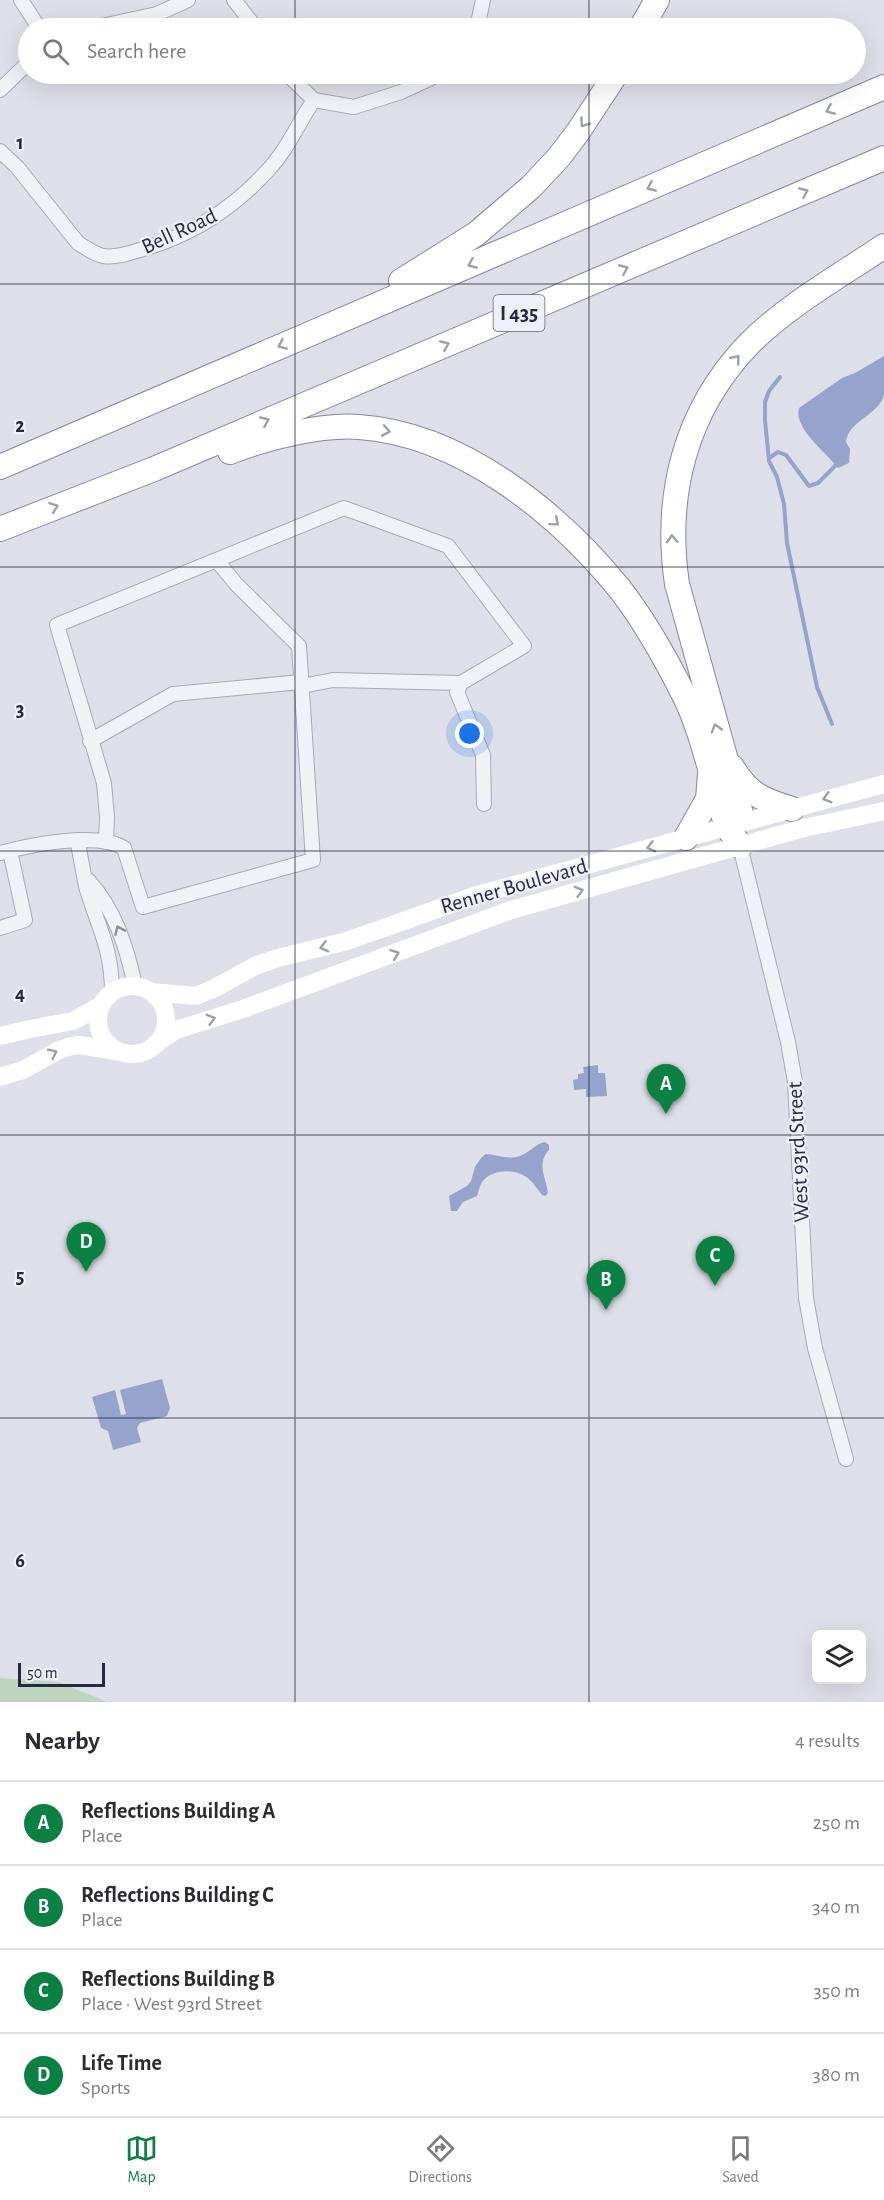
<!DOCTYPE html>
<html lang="en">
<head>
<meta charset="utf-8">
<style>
	:root { --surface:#fff; --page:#f7f7f7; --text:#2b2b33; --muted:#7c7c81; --line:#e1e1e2; --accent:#0b8043 }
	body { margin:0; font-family:"Alegreya Sans",sans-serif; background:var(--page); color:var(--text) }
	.controls { position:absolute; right:18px; bottom:18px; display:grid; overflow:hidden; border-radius:9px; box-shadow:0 6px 24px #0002 }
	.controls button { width:54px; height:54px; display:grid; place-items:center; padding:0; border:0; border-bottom:2px solid var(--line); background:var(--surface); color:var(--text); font:30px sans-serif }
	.scale { position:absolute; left:18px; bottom:15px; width:87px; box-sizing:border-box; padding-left:6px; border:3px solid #252942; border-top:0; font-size:16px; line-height:21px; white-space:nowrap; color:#252942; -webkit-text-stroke:4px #eeeff7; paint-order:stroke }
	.you { position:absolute; left:470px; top:734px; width:21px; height:21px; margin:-15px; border:4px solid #fff; border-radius:50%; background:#1a73e8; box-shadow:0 0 0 9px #1a73e833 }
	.badge { display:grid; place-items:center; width:39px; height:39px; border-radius:50%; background:var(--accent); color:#fff; font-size:20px; font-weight:700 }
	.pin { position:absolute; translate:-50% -50px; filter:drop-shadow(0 2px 3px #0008) }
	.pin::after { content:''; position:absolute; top:32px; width:21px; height:18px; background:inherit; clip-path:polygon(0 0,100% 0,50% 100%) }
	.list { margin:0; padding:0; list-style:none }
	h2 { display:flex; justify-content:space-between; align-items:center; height:78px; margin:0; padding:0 24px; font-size:26px }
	h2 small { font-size:20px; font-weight:400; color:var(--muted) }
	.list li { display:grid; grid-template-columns:39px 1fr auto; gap:18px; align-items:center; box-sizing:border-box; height:84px; padding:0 24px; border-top:2px solid var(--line) }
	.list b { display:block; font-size:22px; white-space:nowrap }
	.list p { margin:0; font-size:20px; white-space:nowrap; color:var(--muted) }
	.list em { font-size:20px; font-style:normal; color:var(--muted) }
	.icon { flex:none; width:33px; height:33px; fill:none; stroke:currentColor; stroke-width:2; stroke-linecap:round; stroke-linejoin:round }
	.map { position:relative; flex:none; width:884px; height:1702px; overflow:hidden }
	.search { position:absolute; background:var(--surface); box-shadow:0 6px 24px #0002; left:18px; right:18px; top:18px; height:66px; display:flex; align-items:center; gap:15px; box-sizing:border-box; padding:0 21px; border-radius:33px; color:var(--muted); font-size:22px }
	.sheet { height:414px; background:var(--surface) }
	nav { display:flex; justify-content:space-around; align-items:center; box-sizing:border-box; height:84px; border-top:2px solid var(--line); background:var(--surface); font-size:16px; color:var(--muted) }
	nav a { display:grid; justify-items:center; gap:3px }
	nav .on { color:var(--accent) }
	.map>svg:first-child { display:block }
	.green { fill:#bed4be }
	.water { fill:#95a3cd }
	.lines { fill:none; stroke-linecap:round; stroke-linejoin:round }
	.stream { stroke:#95a3cd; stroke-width:4 }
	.street-casing { stroke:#a6a9b7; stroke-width:16 }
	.highway-casing { stroke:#8488a1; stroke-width:26 }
	.street { stroke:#f1f2f7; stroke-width:14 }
	.secondary { stroke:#fff; stroke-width:18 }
	.highway { stroke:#fff; stroke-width:24 }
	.oneway { stroke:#9d9faa }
	.oneway2 { stroke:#8b8e9c }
	.grid { fill:none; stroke:#252942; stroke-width:1.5; stroke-opacity:0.55 }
	.labels { text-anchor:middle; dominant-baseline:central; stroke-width:4.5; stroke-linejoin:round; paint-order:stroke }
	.shield { fill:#eeeff7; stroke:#616478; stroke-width:1.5 }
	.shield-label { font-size:21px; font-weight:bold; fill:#252942 }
	.street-label { font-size:22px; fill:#252942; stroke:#eeeff7 }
	.grid-label { font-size:20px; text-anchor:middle; font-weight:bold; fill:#252942; stroke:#eeeff7; stroke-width:4.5; stroke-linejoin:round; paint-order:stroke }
</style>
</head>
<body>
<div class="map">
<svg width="884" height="1702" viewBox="0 0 884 1702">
	<rect width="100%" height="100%" fill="#dee0e9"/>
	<!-- green -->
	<path class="green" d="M 0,1678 L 59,1682 L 107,1702 L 0,1702 Z"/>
	<!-- water -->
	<path class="water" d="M 884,356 C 884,367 884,383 884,395 C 879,415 848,421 846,442 L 850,449 L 849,463 L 838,468 C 827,453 793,428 799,408 L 842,378 L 855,373 Z
		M 598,1065 L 598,1073 L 605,1073 L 607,1096 L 586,1097 L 586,1089 L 574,1090 L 573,1080 L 578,1079 L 578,1074 L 584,1073 L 583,1067 Z
		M 545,1142 L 549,1145 L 549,1150 C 536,1164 546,1177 548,1193 L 545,1196 L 542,1195 C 538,1190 534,1184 530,1180 C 518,1168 492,1168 482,1182 C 479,1187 479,1191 477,1196 L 463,1202 L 457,1211 L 451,1211 L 449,1196 L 467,1186 L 471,1181 L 475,1167 L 481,1158 L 486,1154 C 498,1155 508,1160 520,1156 C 529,1153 535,1144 545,1142 Z
		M 162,1379 L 170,1408 L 167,1416 L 140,1423 L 137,1428 L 141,1442 L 113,1450 L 108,1431 L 101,1428 L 92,1397 L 115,1390 L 121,1415 L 126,1414 L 120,1390 Z"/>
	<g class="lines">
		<!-- stream -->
		<path class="stream" d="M 780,377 L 769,391 L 765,402 L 765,420 L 769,461 L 777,477 L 784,504 L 787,543 L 817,687 L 832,724
			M 769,458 L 778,452 L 786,455 L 809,486 L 818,483 L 836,465"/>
		<defs>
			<path id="street" d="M 21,0 L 39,28
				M 234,0 L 256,28
				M 92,28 L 157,14 L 188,0
				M 477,28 L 483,0
				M 287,74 L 314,100 L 354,107 L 401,92 L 440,74
				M 0,90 L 28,63
				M 0,151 L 17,167 L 78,243 C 86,248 94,254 103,256 C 116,258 130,253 143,249 C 192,235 235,207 269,169 C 288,149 298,123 314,100
				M 461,683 L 457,692 L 483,755 L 484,804
				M 90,741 L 173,694 L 301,682
				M 77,840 C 81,856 83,874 87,890 C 99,929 112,949 112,993
				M 106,842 L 107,817 L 104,783 L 57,625 L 344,508 L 448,546 L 524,646 L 461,683 L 333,680 L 302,686
				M 740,846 L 788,1042 L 795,1082 L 806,1298 L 815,1348 L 846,1459
				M 0,853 C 30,845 97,831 124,848 L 143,907 L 313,860 L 299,646 L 237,585 L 217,561
				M 88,880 C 115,909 127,948 135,986
				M 0,928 L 25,920 L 10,851"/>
			<path id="highway" d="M 641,28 L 657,0
				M 401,281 L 476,234 L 531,187 L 559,157 L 578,132 L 616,74
				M 230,452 C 265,438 322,424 359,427 C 461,434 557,512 619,588 C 645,621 666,659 685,697 C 700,728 708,763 718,796 C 721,806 723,817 728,827 C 731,833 736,839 740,846
				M 0,467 L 884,87
				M 0,529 L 154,469 L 884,158
				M 732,767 C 748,794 762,800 792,809
				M 741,814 L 677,584 C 664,495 685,411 748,345 C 786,306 840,276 884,246
				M 686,838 L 708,799 L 710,774"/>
		</defs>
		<!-- street casing -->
		<use href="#street" class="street-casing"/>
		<!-- highway casing -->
		<use href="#highway" class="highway-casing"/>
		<!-- street -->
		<use href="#street" class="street"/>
		<!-- secondary -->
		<path class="secondary" d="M98 1020a34 34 0 1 1 68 0a34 34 0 1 1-68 0Z
			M 151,992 L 196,996 L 215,988 L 255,966 L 278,958 L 347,941 L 477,895 L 884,784
			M 0,1036 L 30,1029 L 73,1021 L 102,1005
			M 158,1042 L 176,1030 L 243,1009 L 511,910 L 804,828 L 884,811
			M 0,1077 L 23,1070 L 59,1050 L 71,1046 L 80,1045 L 117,1051"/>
		<!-- highway -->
		<use href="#highway" class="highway"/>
	</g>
	<!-- one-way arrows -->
	<defs><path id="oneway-chevron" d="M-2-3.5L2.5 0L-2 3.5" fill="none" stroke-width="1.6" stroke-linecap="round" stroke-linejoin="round" transform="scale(1.5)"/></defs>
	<g class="oneway">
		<use href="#oneway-chevron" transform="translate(830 110) rotate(157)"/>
		<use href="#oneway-chevron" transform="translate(584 123) rotate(125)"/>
		<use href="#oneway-chevron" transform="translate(651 187) rotate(157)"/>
		<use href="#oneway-chevron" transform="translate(804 192) rotate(-23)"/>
		<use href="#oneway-chevron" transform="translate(472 264) rotate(157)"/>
		<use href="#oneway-chevron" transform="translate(624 269) rotate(-23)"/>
		<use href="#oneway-chevron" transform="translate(282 345) rotate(156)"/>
		<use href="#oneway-chevron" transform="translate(445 345) rotate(-23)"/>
		<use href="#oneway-chevron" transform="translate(736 359) rotate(-51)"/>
		<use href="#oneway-chevron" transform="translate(265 421) rotate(-23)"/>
		<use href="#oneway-chevron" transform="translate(386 431) rotate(10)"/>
		<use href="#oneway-chevron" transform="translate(54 507) rotate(-21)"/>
		<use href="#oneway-chevron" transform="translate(555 522) rotate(40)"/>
		<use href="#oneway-chevron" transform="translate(672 539) rotate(-92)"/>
		<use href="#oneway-chevron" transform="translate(716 728) rotate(-106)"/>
		<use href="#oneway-chevron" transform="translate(827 798) rotate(164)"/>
		<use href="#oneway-chevron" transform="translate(651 847) rotate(165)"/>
		<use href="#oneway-chevron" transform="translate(579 891) rotate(-16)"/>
		<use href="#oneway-chevron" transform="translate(324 947) rotate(166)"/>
		<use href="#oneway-chevron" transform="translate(395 954) rotate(-21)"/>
		<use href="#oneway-chevron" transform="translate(211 1019) rotate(-16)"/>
		<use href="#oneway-chevron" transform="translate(53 1053) rotate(-26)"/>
	</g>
	<use class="oneway2" href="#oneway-chevron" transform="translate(119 930) rotate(-114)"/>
	<!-- grid -->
	<path class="grid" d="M 295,0 L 295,28M 589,0 L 589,28M 295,74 L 295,1702M 589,74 L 589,1702M 0,284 L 884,284M 0,567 L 884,567M 0,851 L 884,851M 0,1135 L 884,1135M 0,1418 L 884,1418"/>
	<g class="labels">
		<!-- shield labels -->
		<rect class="shield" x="493.5" y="295" width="51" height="36" rx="4.5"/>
		<g class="shield-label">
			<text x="519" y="313">I 435</text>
		</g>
		<!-- street labels -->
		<g class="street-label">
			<text transform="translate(179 231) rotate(-25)">Bell Road</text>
			<text transform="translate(514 886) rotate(-16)">Renner Boulevard</text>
			<text transform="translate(798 1152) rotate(-93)">West 93rd Street</text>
		</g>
	</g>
	<g class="grid-label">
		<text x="20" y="149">1</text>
		<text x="20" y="432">2</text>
		<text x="20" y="716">3</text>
		<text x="20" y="1000">4</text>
		<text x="20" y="1283">5</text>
		<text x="20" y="1567">6</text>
	</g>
</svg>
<div class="controls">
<button><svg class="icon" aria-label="layers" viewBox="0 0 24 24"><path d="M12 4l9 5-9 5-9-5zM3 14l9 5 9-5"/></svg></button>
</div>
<div class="scale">50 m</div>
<div class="you"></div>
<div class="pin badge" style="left:666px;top:1114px">A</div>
<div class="pin badge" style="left:606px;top:1310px">B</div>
<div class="pin badge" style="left:715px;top:1286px">C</div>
<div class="pin badge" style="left:86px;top:1272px">D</div>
<div class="search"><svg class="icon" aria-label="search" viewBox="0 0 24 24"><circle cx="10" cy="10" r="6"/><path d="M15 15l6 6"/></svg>Search here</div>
</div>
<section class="sheet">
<h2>Nearby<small>4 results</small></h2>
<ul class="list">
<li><span class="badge">A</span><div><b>Reflections Building A</b><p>Place</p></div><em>250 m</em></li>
<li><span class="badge">B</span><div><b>Reflections Building C</b><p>Place</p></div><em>340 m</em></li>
<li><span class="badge">C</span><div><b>Reflections Building B</b><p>Place · West 93rd Street</p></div><em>350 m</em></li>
<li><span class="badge">D</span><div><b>Life Time</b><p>Sports</p></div><em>380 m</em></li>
</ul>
</section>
<nav>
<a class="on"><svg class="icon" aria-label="map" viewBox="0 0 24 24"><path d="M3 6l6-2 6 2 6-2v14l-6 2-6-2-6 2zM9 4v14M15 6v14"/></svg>Map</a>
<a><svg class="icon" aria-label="directions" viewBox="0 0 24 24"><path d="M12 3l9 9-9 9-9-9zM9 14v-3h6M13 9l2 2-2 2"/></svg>Directions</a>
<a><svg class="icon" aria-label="saved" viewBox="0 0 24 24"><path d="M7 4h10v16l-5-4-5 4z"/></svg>Saved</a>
</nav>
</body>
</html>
